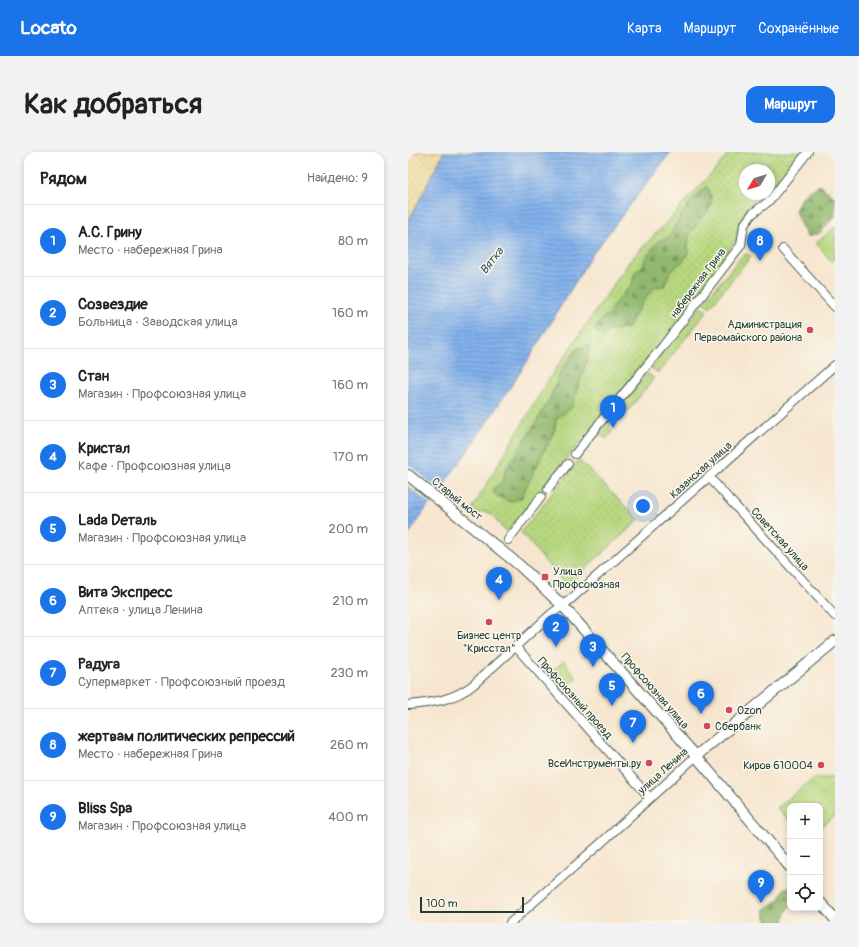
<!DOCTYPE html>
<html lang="ru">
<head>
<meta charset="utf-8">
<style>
	:root { --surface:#fff; --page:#f2f2f2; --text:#222; --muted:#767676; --line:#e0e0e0; --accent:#1a73e8 }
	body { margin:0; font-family:Pangolin,sans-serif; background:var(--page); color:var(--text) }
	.controls { position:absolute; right:12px; bottom:12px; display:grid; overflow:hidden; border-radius:8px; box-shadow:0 2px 6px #0003 }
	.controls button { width:36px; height:36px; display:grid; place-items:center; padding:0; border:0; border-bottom:1px solid var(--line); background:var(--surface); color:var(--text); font:20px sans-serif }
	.compass { position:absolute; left:331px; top:12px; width:36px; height:36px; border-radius:50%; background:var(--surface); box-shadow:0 2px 6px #0003; rotate:232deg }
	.scale { position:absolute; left:12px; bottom:10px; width:104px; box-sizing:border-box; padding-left:4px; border:2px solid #1f3d34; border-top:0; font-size:11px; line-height:14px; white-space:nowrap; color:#1f3d34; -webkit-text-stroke:3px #fbf7ec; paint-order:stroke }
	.you { position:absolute; left:235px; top:354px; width:14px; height:14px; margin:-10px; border:3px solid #fff; border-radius:50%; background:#1a73e8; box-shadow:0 0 0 6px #1a73e833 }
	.badge { display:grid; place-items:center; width:26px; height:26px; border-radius:50%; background:var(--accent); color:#fff; font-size:13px; font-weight:700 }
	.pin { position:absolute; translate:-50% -33px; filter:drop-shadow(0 1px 2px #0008) }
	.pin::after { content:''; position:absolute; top:21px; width:14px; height:12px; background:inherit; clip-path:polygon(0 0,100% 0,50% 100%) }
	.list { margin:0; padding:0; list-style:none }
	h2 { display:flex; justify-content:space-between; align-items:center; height:52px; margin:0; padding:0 16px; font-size:17px }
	h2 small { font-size:13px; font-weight:400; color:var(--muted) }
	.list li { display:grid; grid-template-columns:26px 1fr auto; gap:12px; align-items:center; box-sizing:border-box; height:72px; padding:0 16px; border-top:1px solid var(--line) }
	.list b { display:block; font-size:15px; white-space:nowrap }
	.list p { margin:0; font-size:13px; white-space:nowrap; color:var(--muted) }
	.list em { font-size:13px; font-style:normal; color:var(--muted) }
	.icon { flex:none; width:22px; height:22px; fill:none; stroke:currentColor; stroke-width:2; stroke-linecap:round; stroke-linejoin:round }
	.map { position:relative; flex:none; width:427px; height:771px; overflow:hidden; border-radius:12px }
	header { display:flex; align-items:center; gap:24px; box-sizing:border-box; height:56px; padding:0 20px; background:var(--accent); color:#fff }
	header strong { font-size:19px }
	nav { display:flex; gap:22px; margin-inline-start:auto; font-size:14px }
	.intro { display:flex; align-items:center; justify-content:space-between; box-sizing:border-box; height:96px; padding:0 24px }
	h1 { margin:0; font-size:28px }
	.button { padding:10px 18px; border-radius:12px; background:var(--accent); color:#fff; font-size:14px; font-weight:700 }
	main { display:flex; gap:24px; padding:0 24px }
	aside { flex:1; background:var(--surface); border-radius:12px; box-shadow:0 2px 6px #0003 }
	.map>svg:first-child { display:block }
	.grass { fill:url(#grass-dots); stroke:#6b8a5a }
	.forest { fill:url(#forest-firs); stroke:#587a51 }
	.sand { fill:url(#sand-dots); stroke:#868c69 }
	.park { fill:url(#park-crowns); stroke:#6b8a5a }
	.garden { fill:#b7d77f; stroke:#6b8a5a }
	.water { fill:url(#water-rules); stroke:#507790 }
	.pier { fill:#f6e6cf }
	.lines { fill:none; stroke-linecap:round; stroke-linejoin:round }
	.minor-casing { stroke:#3f564b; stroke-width:10 }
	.major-casing { stroke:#3f564b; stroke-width:12 }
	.minor { stroke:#fff; stroke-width:8 }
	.major { stroke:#fff; stroke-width:10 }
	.poi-dot { fill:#d1495b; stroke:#fbf7ec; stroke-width:1.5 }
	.labels { text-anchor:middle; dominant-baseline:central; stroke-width:3; stroke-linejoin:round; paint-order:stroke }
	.street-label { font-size:11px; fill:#1f3d34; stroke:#fbf7ec }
	.poi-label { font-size:11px; fill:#1f3d34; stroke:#fbf7ec; text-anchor:end }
	.water-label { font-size:12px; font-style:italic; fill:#385a62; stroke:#fbf7ec }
</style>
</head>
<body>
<header>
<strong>Locato</strong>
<nav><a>Карта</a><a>Маршрут</a><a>Сохранённые</a></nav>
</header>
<div class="intro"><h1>Как добраться</h1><a class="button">Маршрут</a></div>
<main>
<aside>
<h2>Рядом<small>Найдено: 9</small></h2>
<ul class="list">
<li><span class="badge">1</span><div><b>А.С. Грину</b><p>Место · набережная Грина</p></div><em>80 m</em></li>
<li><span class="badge">2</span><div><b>Созвездие</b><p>Больница · Заводская улица</p></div><em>160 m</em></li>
<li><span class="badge">3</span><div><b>Стан</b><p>Магазин · Профсоюзная улица</p></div><em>160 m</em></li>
<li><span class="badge">4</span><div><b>Кристал</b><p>Кафе · Профсоюзная улица</p></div><em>170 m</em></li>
<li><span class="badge">5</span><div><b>Lada Dеталь</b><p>Магазин · Профсоюзная улица</p></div><em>200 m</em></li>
<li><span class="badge">6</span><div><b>Вита Экспресс</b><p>Аптека · улица Ленина</p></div><em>210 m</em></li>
<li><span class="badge">7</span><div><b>Радуга</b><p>Супермаркет · Профсоюзный проезд</p></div><em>230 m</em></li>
<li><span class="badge">8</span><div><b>жертвам политических репрессий</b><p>Место · набережная Грина</p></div><em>260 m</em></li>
<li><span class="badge">9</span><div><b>Bliss Spa</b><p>Магазин · Профсоюзная улица</p></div><em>400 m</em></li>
</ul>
</aside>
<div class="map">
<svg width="427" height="771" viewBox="0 0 427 771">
	<defs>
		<pattern id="grass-dots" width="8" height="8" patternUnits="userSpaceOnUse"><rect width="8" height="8" fill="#b7d77f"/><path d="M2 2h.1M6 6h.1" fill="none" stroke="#9db96e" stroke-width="1.8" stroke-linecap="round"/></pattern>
		<pattern id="forest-firs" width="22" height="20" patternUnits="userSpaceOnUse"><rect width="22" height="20" fill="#91b86e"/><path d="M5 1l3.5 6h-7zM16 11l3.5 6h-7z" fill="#76975b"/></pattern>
		<pattern id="sand-dots" width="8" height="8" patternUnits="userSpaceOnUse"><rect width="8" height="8" fill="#eeda9e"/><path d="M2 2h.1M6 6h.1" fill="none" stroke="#ccbc89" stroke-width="1.8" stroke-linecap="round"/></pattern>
		<pattern id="park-crowns" width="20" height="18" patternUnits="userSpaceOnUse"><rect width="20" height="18" fill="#b7d77f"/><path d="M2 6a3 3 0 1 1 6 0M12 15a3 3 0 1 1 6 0" fill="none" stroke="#9db96e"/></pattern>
		<pattern id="water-rules" width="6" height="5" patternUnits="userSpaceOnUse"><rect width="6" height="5" fill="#82b1ec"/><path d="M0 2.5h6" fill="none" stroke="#6a91c0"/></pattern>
	</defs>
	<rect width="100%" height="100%" fill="#fbf7ec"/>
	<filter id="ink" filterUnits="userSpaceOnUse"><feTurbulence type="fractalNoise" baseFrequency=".025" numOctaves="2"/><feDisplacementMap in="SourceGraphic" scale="8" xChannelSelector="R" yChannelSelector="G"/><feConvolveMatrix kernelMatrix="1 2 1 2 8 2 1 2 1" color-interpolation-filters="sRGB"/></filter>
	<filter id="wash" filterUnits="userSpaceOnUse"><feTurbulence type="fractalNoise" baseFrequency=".012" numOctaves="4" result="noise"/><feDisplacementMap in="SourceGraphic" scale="16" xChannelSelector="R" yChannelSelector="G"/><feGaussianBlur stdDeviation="0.9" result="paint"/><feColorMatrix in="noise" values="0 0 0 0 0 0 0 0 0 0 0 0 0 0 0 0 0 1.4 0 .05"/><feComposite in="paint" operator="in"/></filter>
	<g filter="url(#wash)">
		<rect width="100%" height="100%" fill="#f6e6cf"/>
		<!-- grass -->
		<path class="grass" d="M 321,0 L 393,0 L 361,38 L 361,18 L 337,18 L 337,42 L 356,42 C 337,55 335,63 328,83 L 330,85 L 319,101 L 323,104 L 99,380 C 89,374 90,363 76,359 L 70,362 L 64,357 L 139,230 L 221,110 L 309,16 Z
			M 338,102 L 343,104 L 302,155 L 296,150 L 333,105 Z
			M 293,154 L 299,159 L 250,221 L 243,216 Z
			M 240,221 L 246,226 L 213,268 L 204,270 L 201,273 L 201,276 L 204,280 L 198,287 L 191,281 Z
			M 171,308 L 231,368 L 158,434 L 113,380 Z
			M 156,509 L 168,525 L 167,528 L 154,538 L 140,524 L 141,521 Z"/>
		<!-- forest -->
		<path class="forest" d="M 412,33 L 427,46 L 427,65 L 422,69 L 412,81 L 399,85 L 392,71 L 387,59 C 393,44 398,39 412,33 Z
			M 299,35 C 311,56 296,61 285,77 C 284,79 281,82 281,85 C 279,91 282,98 279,103 C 269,120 262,111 257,134 L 247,135 L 240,143 L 232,154 L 220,176 L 198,180 L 195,186 L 186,178 L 195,166 L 224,132 L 227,120 L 235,114 L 237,107 L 250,89 L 262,85 C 271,65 281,48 299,35 Z
			M 182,193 L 177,215 L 163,256 L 148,267 L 147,277 L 113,346 L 102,350 L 89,344 L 84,338 L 94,330 L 98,317 L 131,266 L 142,246 L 154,217 L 169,197 Z
			M 382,735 L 382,754 L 377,763 L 376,771 L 360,771 L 356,758 L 372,747 L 376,737 Z"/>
		<!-- sand -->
		<path class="sand" d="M 0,0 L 36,0 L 0,70 Z"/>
		<!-- park -->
		<path class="park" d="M 406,626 L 427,626 L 427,664 L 412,675 L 412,654 L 382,654 L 382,670 L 369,656 Z"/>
		<!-- garden -->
		<path class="garden" d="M 427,75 L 427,106 L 423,109 L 408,91 Z"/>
		<!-- water -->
		<path class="water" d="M 36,0 L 263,0 L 183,104 L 119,210 L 57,303 L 12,365 L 0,384 L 0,70 Z"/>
		<!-- pier -->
		<path class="pier" d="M 0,312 L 33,339 L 24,353 L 0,334 Z"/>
	</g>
	<g filter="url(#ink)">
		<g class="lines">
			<defs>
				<path id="minor" d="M 375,97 L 427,155
					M 190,273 L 255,194 L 333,93 L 336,73 L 344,62 L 361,49 L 400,0
					M 178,288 L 188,276
					M 167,302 L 176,291
					M 151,323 L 160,312
					M 301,325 L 427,464
					M 140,337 L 148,326
					M 124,357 L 133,345
					M 113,371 L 121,361
					M 100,388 L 110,375
					M 108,495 L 242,646
					M 0,553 C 24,551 46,548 65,533 L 142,463 L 163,447 L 427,213
					M 102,771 L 193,691 L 288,604"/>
				<path id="major" d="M 0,323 L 111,413 L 154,453 L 288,604 L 382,715
					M 288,604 L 427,489
					M 412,750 L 427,767"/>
			</defs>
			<!-- minor casing -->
			<use href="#minor" class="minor-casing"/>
			<!-- major casing -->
			<use href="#major" class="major-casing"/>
			<!-- minor -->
			<use href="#minor" class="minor"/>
			<!-- major -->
			<use href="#major" class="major"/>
		</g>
	</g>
	<!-- markers -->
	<g class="poi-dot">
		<circle cx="402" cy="178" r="4"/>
		<rect x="133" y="421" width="8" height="8" rx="2"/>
		<circle cx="81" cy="470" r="4"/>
		<circle cx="321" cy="558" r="4"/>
		<circle cx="299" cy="574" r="4"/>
		<circle cx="241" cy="611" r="4"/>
		<circle cx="413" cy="613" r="4"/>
	</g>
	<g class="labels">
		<!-- street labels -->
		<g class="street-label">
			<text transform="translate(290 131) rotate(-53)">набережная Грина</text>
			<text transform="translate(293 318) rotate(-42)">Казанская улица</text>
			<text transform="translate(49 347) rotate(39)">Старый мост</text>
			<text transform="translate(372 387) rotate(48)">Советская улица</text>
			<text transform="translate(247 539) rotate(49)">Профсоюзная улица</text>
			<text transform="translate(167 546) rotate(48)">Профсоюзный проезд</text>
			<text transform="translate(255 619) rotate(-42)">улица Ленина</text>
		</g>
		<!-- poi labels -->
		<g class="poi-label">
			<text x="394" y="172">Администрация<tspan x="394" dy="13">Первомайского района</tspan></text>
			<text x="145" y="419" text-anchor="start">Улица<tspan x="145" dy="13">Профсоюзная</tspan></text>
			<text x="81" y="483" text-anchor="middle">Бизнес центр<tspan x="81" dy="13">"Крисстал"</tspan></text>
			<text x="329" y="558" text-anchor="start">Ozon</text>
			<text x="307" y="574" text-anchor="start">Сбербанк</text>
			<text x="233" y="611">ВсеИнструменты.ру</text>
			<text x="405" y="613">Киров 610004</text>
		</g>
		<!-- water labels -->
		<g class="water-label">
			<text transform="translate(84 109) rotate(-52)">Вятка</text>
		</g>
	</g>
</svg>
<div class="controls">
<button>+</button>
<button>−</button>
<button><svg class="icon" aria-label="locate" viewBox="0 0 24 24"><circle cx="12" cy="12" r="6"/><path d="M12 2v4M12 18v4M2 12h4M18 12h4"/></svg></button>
</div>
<svg class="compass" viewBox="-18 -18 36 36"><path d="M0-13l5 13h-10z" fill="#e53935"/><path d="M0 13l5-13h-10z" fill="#767676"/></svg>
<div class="scale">100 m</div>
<div class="you"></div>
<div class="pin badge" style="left:205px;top:276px">1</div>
<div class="pin badge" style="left:148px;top:495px">2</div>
<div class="pin badge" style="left:185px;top:515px">3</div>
<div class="pin badge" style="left:91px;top:448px">4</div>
<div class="pin badge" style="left:204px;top:554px">5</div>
<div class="pin badge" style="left:293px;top:562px">6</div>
<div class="pin badge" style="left:225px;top:591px">7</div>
<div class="pin badge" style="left:352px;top:109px">8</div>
<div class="pin badge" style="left:353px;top:751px">9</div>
</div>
</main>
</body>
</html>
